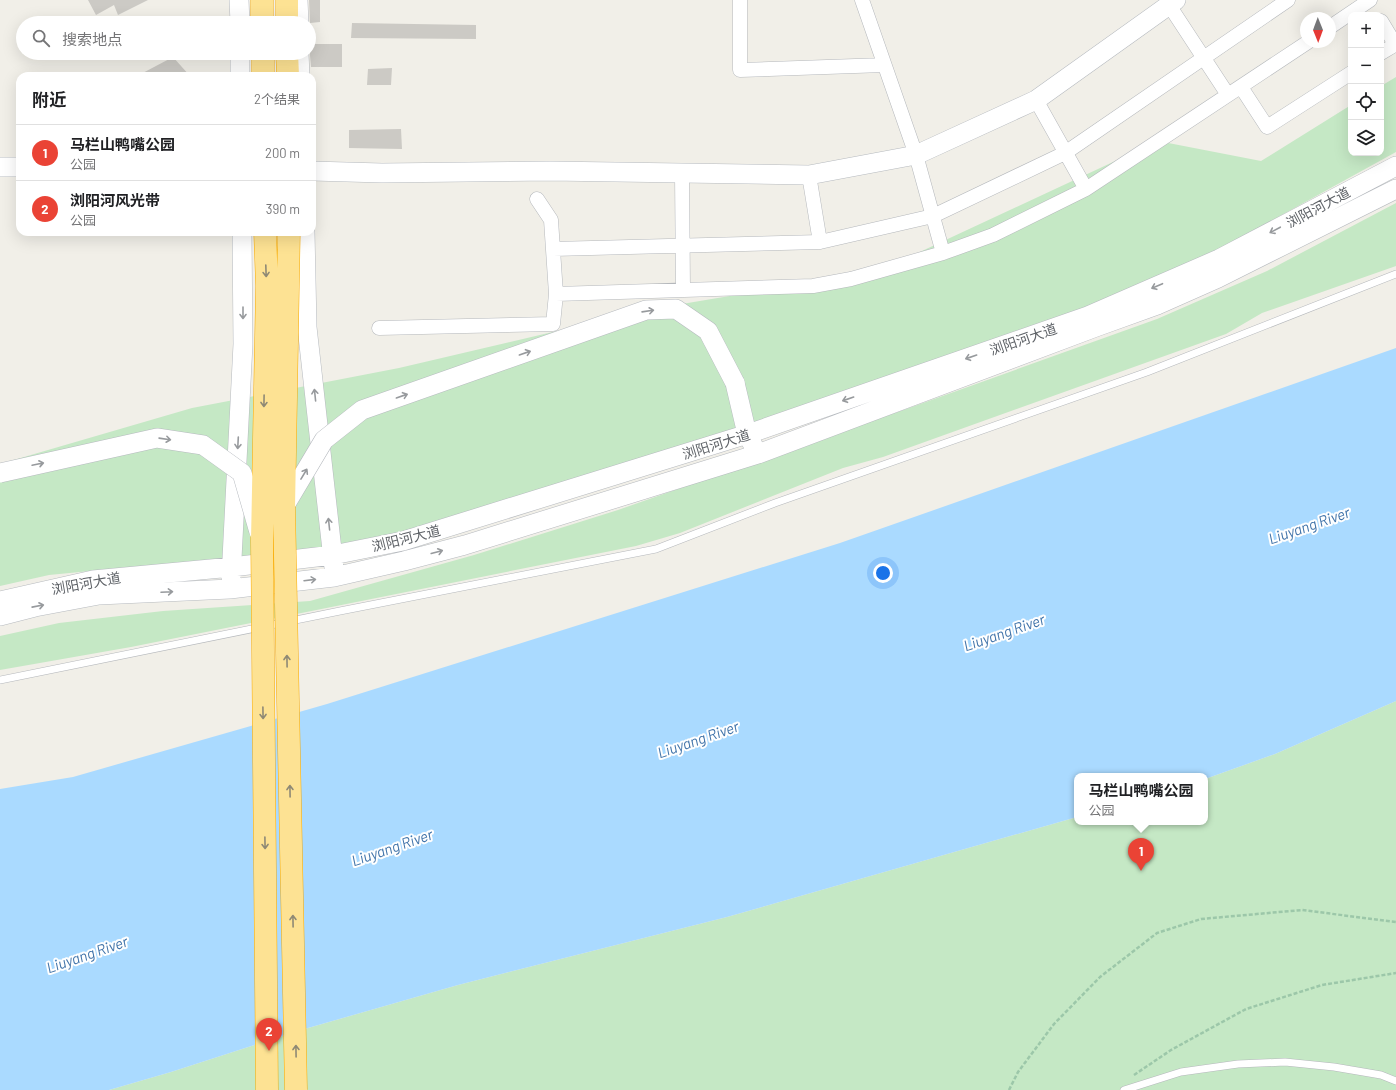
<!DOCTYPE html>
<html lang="zh">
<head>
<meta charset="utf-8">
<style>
	:root { --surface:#fff; --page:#f2f2f2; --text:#202124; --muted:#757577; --line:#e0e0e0; --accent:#ea4335 }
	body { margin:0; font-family:Barlow,"Noto Sans SC",sans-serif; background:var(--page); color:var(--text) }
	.controls { position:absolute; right:12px; top:12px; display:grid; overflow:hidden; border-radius:8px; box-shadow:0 4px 16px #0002 }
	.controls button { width:36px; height:36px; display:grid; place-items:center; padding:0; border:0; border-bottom:1px solid var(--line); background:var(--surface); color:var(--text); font:20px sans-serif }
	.compass { position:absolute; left:1300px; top:12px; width:36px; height:36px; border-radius:50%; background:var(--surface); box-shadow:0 4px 16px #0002; rotate:179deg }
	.you { position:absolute; left:883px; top:573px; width:14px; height:14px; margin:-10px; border:3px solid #fff; border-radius:50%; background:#1a73e8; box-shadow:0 0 0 6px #1a73e833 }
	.badge { display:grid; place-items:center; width:26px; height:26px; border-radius:50%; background:var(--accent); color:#fff; font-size:13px; font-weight:700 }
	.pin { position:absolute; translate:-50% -33px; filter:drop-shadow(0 1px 2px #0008) }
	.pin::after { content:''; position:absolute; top:21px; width:14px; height:12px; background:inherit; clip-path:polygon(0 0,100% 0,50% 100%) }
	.popup { position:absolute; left:1074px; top:773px; width:134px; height:52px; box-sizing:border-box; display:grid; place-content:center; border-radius:8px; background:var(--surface); filter:drop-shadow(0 1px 3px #0005); font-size:13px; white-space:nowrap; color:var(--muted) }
	.popup b { font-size:15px; color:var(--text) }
	.popup::after { content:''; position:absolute; left:50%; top:100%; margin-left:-8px; border:8px solid transparent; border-top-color:var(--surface) }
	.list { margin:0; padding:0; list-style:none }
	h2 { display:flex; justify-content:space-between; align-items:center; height:52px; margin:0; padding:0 16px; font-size:17px }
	h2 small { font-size:13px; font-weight:400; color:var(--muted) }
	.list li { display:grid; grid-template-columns:26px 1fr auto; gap:12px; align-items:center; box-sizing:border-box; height:56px; padding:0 16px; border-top:1px solid var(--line) }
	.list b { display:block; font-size:15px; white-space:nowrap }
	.list p { margin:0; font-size:13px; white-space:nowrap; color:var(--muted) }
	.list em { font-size:13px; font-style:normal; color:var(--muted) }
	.icon { flex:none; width:22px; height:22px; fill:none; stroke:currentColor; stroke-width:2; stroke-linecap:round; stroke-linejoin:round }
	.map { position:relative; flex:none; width:1396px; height:1090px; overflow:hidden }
	.search { position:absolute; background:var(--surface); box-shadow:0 4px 16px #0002; left:16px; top:16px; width:300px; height:44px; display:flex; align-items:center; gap:10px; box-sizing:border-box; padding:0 14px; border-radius:22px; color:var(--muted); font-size:15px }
	.panel { position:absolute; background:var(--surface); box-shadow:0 4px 16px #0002; left:16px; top:72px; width:300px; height:164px; border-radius:12px }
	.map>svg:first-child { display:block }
	.green { fill:#c5e8c5 }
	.water { fill:#aadaff }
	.building { fill:#cccac5 }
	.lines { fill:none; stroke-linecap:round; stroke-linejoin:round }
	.lane-casing { stroke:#b5b8bc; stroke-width:8 }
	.street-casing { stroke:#b5b8bc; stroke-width:15 }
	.secondary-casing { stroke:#b6babf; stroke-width:20 }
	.highway-casing { stroke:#f9ab00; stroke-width:23 }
	.path { stroke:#9cc7a9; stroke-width:2.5; stroke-dasharray:4 2; stroke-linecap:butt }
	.lane { stroke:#fff; stroke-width:7 }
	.street { stroke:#fff; stroke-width:14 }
	.secondary { stroke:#fff; stroke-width:19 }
	.highway { stroke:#fde293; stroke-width:22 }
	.secondary-bridge-casing { stroke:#b6babf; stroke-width:20; stroke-linecap:butt }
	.highway-bridge-casing { stroke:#f9ab00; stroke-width:23; stroke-linecap:butt }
	.secondary-bridge { stroke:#fff; stroke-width:19 }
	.highway-bridge { stroke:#fde293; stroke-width:22 }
	.oneway { stroke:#979a9d }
	.oneway2 { stroke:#8e8975 }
	.labels { text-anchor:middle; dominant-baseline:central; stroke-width:4; stroke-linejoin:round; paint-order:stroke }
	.street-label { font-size:14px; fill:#5f6368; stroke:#fff }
	.water-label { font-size:15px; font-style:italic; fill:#4174aa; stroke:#fff }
</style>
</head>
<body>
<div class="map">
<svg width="1396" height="1090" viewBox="0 0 1396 1090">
	<rect width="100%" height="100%" fill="#f1efe8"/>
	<!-- green -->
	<path class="green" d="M 1396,77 L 1396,152 L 1146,290 L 403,541 L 49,575 L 0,586 L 0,464 L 192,408 L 399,368 L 646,310 L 879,271 L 1158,141 L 1261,161 L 1351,105 L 1351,153 L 1381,153 L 1381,86 Z
		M 1396,203 L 1396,266 L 1262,313 L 1226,334 L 883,457 L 843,468 L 680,533 L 636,546 L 131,647 L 0,670 L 0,636 L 59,623 L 163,611 L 310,601 L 474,555 L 618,510 L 909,408 L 1157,319 L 1267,271 Z
		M 1396,701 L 1396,1090 L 109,1090 L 171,1072 L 301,1030 L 458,985 L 727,917 L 1077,817 L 1077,822 L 1205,822 L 1205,779 L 1275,754 Z"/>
	<!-- water -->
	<path class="water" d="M 1396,348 L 1396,701 L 1275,754 L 1205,779 L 1205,776 L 1077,776 L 1077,817 L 727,917 L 458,985 L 301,1030 L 171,1072 L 109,1090 L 0,1090 L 0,789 L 73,777 L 327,704 L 840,543 Z"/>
	<!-- building -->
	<path class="building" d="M 88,0 L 148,0 L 118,15 L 114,5 L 96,15 Z
		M 309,0 L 320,0 L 320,22 L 310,23 Z
		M 352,23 L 476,25 L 476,39 L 351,38 Z
		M 309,44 L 342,44 L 342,67 L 311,67 Z
		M 173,57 L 190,76 L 137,76 Z
		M 392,68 L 391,85 L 367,85 L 368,69 Z
		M 401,129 L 402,149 L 349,148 L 349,130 Z"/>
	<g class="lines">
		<defs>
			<path id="lane" d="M 0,680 L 340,611 L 656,549 L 775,503 L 1147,372 L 1396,274
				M 1124,1090 L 1181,1072 L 1238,1064 L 1285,1062 L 1334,1067 L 1381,1075 L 1396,1081"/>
			<path id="street" d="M 740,0 L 740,70 L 884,65
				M 862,0 L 916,155 L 943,253
				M 1169,5 L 1228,95
				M 1381,21 L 1395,44
				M 1330,27 L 1370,0
				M 1381,53 L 1396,44
				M 1241,87 L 1267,127 L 1351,73
				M 1036,100 L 1086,189
				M 682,173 L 683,290
				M 809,175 L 820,242
				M 553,249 L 820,242 L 933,216 L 1065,153 L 1288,0
				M 556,294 L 813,286 L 851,279 L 943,253 L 993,235 L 1086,189 L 1308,42
				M 379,328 L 553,324 L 556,294 L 551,220 L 537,199"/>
			<path id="secondary" d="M 239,0 L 240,23
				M 298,0 L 299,23
				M 240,53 L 240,76
				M 299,53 L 300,76
				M 0,167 L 20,167
				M 312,171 L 382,173 L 550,171 L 809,175 L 916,155 L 1036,100 L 1176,0
				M 305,232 L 307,327 L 334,568
				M 735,383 L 747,434 L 753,445
				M 231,578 L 243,344 L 242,232
				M 0,601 L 93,580 L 232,567 L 333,555 L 403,541 L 751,433 L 1088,316 L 1219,259 L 1396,166
				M 0,616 L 35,607 L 99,595 L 230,589 L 334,577 L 404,561 L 465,545 L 758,454 L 1096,327 L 1157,305 L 1218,278 L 1396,189"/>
			<path id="highway" d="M 262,0 L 262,23
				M 287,0 L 287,23
				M 263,53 L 263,76
				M 287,53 L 288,76"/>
		</defs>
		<!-- lane casing -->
		<use href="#lane" class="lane-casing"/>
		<!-- street casing -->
		<use href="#street" class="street-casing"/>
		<!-- secondary casing -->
		<use href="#secondary" class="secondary-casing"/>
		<!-- highway casing -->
		<use href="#highway" class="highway-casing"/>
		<!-- path -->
		<path class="path" d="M 1134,1075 L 1171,1050 L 1246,1009 L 1322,985 L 1396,973
			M 1009,1090 L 1018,1072 L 1054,1024 L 1100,977 L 1157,933 L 1201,919 L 1302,910 L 1396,922"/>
		<!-- lane -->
		<use href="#lane" class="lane"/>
		<!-- street -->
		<use href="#street" class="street"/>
		<!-- secondary -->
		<use href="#secondary" class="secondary"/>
		<!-- highway -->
		<use href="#highway" class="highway"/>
		<defs>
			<path id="secondary-bridge" d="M 0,473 L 157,438 L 203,445 L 242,473 L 259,532
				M 284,507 L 324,440 L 362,410 L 646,310 L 676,309 L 708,331 L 735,383"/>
			<path id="highway-bridge" d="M 265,232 L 267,286 L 262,541 L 267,1090
				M 289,232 L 284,507 L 296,1090"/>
		</defs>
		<!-- secondary-bridge casing -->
		<use href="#secondary-bridge" class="secondary-bridge-casing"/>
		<!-- highway-bridge casing -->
		<use href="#highway-bridge" class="highway-bridge-casing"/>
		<!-- secondary-bridge -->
		<use href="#secondary-bridge" class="secondary-bridge"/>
		<!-- highway-bridge -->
		<use href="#highway-bridge" class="highway-bridge"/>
	</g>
	<!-- one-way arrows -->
	<defs><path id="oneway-shaft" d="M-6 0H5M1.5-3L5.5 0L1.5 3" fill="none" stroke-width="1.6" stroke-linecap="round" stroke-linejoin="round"/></defs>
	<g class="oneway">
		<use href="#oneway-shaft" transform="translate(1275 230) rotate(152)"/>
		<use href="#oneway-shaft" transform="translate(1157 286) rotate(157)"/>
		<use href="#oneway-shaft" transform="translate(648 311) rotate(-8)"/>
		<use href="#oneway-shaft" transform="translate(243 313) rotate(90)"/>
		<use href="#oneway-shaft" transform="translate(525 353) rotate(-19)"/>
		<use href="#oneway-shaft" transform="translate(971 357) rotate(161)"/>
		<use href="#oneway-shaft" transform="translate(315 395) rotate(-96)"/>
		<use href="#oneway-shaft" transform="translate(402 396) rotate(-19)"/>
		<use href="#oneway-shaft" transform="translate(848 399) rotate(161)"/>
		<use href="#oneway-shaft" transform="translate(165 439) rotate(8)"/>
		<use href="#oneway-shaft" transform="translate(238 443) rotate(93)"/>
		<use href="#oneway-shaft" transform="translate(38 464) rotate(-12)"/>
		<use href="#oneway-shaft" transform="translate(304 474) rotate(-59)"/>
		<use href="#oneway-shaft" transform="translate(329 524) rotate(-96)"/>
		<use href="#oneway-shaft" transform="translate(437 552) rotate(-15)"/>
		<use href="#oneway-shaft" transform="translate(310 580) rotate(-7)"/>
		<use href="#oneway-shaft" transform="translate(167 592) rotate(-3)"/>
		<use href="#oneway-shaft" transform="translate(38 606) rotate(-11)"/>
	</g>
	<g class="oneway2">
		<use href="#oneway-shaft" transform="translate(266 271) rotate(88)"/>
		<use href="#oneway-shaft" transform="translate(264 401) rotate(91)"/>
		<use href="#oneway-shaft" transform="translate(287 661) rotate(-91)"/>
		<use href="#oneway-shaft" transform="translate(263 713) rotate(89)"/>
		<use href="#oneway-shaft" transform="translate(290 791) rotate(-91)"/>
		<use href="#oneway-shaft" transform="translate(265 843) rotate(89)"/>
		<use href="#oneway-shaft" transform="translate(293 921) rotate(-91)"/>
		<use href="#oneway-shaft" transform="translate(296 1051) rotate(-91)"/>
	</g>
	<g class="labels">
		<!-- street labels -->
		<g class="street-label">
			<text transform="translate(1318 207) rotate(-28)">浏阳河大道</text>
			<text transform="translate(1023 339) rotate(-19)">浏阳河大道</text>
			<text transform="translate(716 444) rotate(-17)">浏阳河大道</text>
			<text transform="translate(406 538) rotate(-14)">浏阳河大道</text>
			<text transform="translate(86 583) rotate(-10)">浏阳河大道</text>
		</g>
		<!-- water labels -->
		<g class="water-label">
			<text transform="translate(1309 525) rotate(-19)">Liuyang River</text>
			<text transform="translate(1004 632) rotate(-19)">Liuyang River</text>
			<text transform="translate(698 739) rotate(-19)">Liuyang River</text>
			<text transform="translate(392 847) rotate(-19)">Liuyang River</text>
			<text transform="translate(87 954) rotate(-19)">Liuyang River</text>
		</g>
	</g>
</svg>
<div class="controls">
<button>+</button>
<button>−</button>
<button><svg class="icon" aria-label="locate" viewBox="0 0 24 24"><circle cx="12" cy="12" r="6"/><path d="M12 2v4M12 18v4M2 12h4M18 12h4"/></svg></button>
<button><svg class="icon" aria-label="layers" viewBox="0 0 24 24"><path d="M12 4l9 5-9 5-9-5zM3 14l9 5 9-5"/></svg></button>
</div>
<svg class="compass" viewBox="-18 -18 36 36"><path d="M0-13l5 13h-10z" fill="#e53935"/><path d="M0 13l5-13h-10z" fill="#757577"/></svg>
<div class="you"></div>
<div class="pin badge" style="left:1141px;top:871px">1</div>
<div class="popup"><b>马栏山鸭嘴公园</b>公园</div>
<div class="pin badge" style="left:269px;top:1051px">2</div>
<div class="search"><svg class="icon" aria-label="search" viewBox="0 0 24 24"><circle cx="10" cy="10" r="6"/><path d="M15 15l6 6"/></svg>搜索地点</div>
<section class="panel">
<h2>附近<small>2个结果</small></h2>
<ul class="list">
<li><span class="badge">1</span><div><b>马栏山鸭嘴公园</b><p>公园</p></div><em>200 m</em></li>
<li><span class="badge">2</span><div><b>浏阳河风光带</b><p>公园</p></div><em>390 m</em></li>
</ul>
</section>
</div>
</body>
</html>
